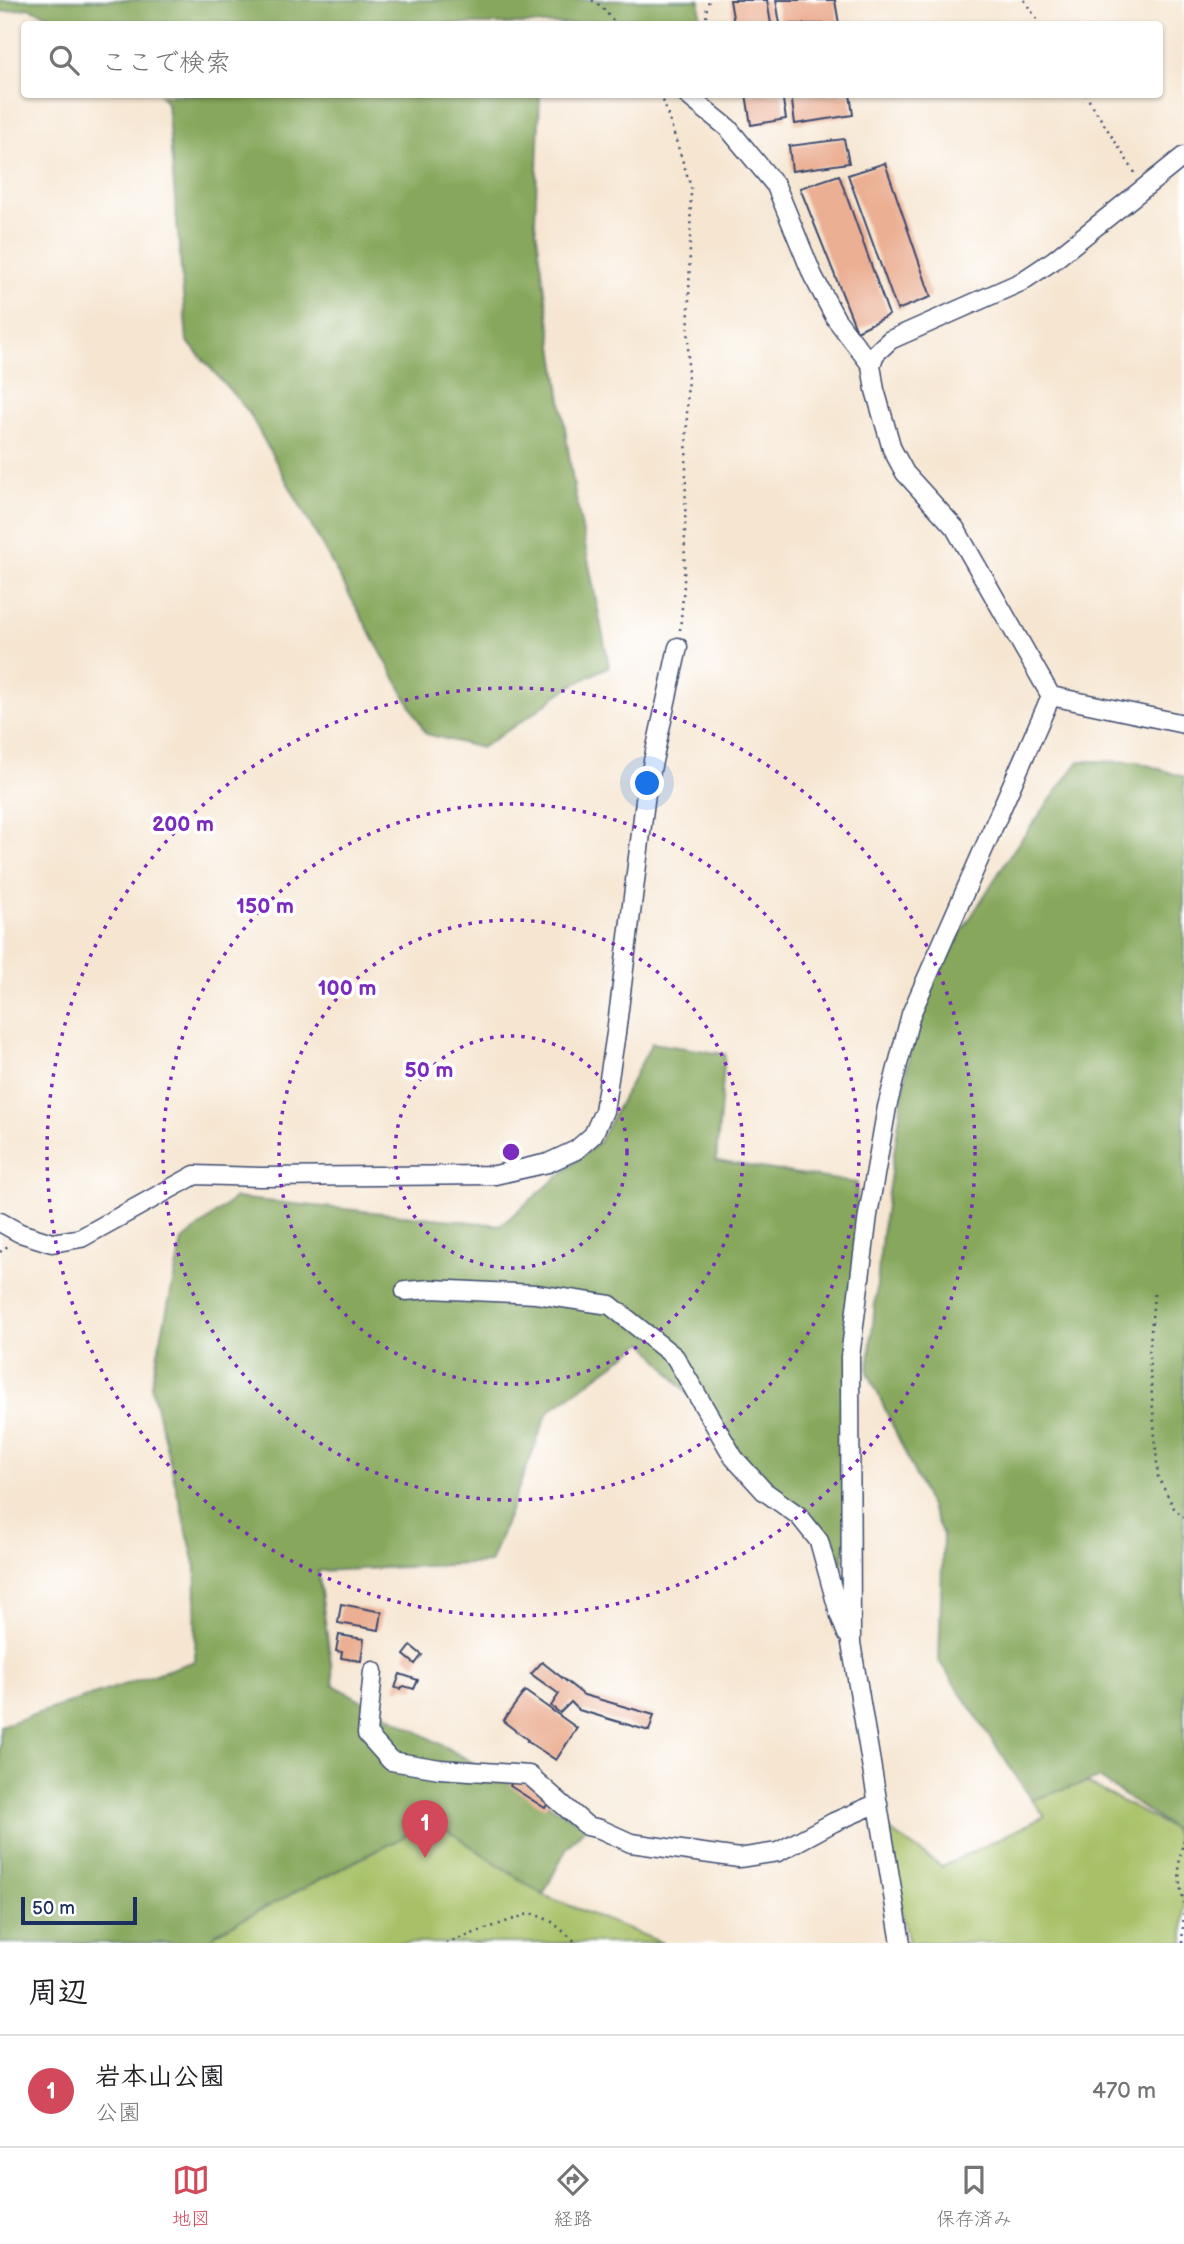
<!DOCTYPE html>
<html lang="ja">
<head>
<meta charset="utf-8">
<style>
	:root { --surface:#fff; --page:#f6f6f6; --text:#202124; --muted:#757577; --line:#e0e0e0; --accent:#d1495b }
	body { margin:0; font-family:"Balsamiq Sans","Klee One",sans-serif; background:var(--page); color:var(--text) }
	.scale { position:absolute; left:21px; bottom:18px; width:116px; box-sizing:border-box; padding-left:7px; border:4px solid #1b2f5e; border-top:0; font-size:19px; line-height:24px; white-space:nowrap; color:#1b2f5e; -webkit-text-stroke:5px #fff; paint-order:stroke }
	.you { position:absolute; left:648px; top:784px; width:24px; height:24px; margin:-18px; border:5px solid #fff; border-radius:50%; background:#1a73e8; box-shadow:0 0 0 10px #1a73e833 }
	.badge { display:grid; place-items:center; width:46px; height:46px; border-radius:50%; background:var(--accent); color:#fff; font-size:23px; font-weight:700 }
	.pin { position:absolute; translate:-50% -58px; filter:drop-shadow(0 2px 4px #0008) }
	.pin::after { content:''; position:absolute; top:37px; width:24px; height:21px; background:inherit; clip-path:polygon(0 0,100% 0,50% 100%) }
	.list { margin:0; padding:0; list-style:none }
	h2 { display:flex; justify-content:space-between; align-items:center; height:91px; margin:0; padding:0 28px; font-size:30px }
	h2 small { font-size:23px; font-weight:400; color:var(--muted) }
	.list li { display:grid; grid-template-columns:46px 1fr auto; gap:21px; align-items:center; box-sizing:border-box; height:112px; padding:0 28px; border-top:2px solid var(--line) }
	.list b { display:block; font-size:26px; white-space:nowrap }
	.list p { margin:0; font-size:23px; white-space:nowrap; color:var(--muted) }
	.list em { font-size:23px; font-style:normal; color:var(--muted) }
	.icon { flex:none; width:38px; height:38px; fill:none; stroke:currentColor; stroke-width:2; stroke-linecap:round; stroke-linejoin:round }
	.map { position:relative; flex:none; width:1184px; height:1943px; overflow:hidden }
	.search { position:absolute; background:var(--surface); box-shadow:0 2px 5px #0004; left:21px; right:21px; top:21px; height:77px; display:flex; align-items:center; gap:18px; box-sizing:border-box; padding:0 24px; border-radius:7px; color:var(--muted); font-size:26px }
	.sheet { height:203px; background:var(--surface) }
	nav { display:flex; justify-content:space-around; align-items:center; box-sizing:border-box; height:98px; border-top:2px solid var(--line); background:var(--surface); font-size:19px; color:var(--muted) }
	nav a { display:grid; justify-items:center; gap:4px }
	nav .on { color:var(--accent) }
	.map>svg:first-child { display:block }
	.green { fill:#a8c167; stroke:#627862; stroke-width:2 }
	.forest { fill:#86a75c; stroke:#506b5d; stroke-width:2 }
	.building { fill:#ebaf93 }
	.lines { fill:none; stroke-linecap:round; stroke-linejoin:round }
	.minor-casing { stroke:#3c4a6f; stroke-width:21 }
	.path { stroke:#3c4a6f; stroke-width:2.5; stroke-dasharray:2 5; stroke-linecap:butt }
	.minor { stroke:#fff; stroke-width:18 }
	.ring { fill:none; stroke:#7b2cbf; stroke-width:3.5; stroke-dasharray:3.5 7 }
	.centre { fill:#7b2cbf; stroke:#fff; stroke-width:3.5 }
	.ring-label { font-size:21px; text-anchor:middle; font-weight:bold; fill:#7b2cbf; stroke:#fff; stroke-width:7; stroke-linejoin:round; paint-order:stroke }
</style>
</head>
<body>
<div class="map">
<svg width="1184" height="1943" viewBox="0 0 1184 1943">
	<rect width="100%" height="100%" fill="#fff"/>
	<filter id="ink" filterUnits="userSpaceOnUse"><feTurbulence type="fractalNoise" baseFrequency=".0143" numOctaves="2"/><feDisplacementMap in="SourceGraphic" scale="14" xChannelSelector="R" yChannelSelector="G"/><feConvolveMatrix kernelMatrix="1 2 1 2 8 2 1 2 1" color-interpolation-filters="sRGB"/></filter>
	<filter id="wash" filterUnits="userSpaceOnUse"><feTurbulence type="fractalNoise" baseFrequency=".00686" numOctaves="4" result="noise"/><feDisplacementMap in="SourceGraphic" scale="28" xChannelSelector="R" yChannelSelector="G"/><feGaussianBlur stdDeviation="1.57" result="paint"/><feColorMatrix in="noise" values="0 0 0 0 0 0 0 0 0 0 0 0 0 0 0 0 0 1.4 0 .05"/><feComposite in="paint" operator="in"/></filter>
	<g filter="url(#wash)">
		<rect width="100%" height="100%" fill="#f6e6d1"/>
		<!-- green -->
		<path class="green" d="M 1086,1782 L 1173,1829 L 1180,1851 L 1184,1850 L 1184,1943 L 909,1943 L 881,1824 L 942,1867 L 1045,1816 L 1032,1800 Z
			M 434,1821 L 543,1895 L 663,1943 L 211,1943 L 215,1933 Z"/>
		<!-- forest -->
		<path class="forest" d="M 0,0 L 700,0 L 700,24 L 76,24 L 28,8 L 0,12 Z
			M 160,95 L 540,95 L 535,222 L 573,483 L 609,666 L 567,688 L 531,715 L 481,748 L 426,734 L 248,411 L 187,341 L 167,103 Z
			M 1079,761 L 1138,762 L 1184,777 L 1184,1850 L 1180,1852 L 1173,1829 L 1099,1778 L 1032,1800 L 939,1661 L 943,1535 L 868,1372 L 883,1225 L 917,1002 L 1012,852 Z
			M 652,1043 L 725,1054 L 716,1161 L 857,1183 L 850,1523 L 837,1589 L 814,1521 L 748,1466 L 644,1342 L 548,1412 L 490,1563 L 318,1571 L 334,1685 L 587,1826 L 567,1847 L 543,1895 L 434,1821 L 216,1933 L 211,1943 L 0,1943 L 0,1726 L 195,1661 L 196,1568 L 151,1385 L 182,1241 L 235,1198 L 501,1225 L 599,1142 Z"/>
		<g id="blocks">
			<!-- building -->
			<path class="building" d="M 730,0 L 767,0 L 771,24 L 734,24 Z
				M 776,0 L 835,0 L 839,24 L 780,24 Z
				M 746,94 L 782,94 L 786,119 L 751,125 Z
				M 791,94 L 850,94 L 853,115 L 795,124 Z
				M 844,139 L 849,163 L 792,171 L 789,146 Z
				M 885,163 L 931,297 L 897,310 L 848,175 Z
				M 839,175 L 889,315 L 857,331 L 800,188 Z
				M 341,1604 L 382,1612 L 379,1630 L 338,1623 Z
				M 339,1635 L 364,1639 L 361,1661 L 341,1658 L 342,1652 L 336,1651 Z
				M 411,1646 L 422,1655 L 415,1664 L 404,1655 Z
				M 542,1662 L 584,1695 L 654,1715 L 649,1731 L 579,1710 L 571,1702 L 560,1713 L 551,1706 L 559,1694 L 531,1674 Z
				M 400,1674 L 418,1680 L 414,1689 L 404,1686 L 400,1689 L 395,1688 Z
				M 525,1691 L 577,1728 L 556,1760 L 527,1741 L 528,1740 L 503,1721 Z
				M 514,1779 L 531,1785 L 551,1798 L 545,1808 L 510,1786 Z"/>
		</g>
	</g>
	<g filter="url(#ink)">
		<use href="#blocks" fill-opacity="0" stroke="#3c4a6f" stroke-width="2"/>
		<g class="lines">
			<defs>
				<path id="minor" d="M 686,94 L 728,128 L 776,186 L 813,276 L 836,319 L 871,365 L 875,390 L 892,449 L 905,473 L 955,528 L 1051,696 L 1184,724
					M 871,365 L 875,354 L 890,340 L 1021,282 L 1054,260 L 1184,156
					M 0,1222 L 20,1233 L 52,1243 L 81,1238 L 195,1175 L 260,1177 L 495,1175 L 548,1163 L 576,1150 L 593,1135 L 604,1111 L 616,1033 L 646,793 L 678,647
					M 405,1291 L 431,1289 L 536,1294 L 610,1305 L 675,1357 L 734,1458 L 764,1491 L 799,1516 L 819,1541 L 839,1613 L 847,1634
					M 373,1671 L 367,1734 L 391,1761 L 440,1769 L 529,1775 L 587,1826 L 600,1829 L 631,1843 L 739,1858 L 778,1852 L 834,1822 L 878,1803
					M 901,1943 L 851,1643 L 850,1357 L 868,1215 L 887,1107 L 911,1014 L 1051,696"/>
			</defs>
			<!-- minor casing -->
			<use href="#minor" class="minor-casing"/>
			<!-- path -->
			<path class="path" d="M 592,0 L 602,7 L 616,24
				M 1024,0 L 1040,24
				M 707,24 L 706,12 L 709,0
				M 661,94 L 691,187 L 684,585 L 680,630
				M 1085,94 L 1135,173
				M 0,1252 L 8,1246
				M 1154,1294 L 1149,1356 L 1158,1477 L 1175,1510 L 1184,1517
				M 1184,1840 C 1177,1862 1178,1882 1184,1903
				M 446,1943 L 531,1913 L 551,1921 L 577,1943
				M 1182,1943 L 1184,1912"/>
			<!-- minor -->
			<use href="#minor" class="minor"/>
		</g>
	</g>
	<!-- distance rings -->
	<g class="ring">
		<circle cx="511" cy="1152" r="116"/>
		<circle cx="511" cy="1152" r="232"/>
		<circle cx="511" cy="1152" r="348"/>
		<circle cx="511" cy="1152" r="464"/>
	</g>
	<circle cx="511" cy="1152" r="10" class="centre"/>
	<g class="ring-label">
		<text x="183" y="831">200 m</text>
		<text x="265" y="913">150 m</text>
		<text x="347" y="995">100 m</text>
		<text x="429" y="1077">50 m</text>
	</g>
</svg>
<div class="scale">50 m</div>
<div class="you"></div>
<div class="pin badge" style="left:425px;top:1858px">1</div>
<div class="search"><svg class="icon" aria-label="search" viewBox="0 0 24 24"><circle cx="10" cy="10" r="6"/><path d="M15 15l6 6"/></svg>ここで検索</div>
</div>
<section class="sheet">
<h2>周辺<small></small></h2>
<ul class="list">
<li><span class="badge">1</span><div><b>岩本山公園</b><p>公園</p></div><em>470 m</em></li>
</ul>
</section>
<nav>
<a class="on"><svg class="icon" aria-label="map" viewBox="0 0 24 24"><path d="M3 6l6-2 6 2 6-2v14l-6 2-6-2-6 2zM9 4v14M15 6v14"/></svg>地図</a>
<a><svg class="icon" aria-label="directions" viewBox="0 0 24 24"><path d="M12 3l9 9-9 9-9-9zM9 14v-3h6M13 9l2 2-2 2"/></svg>経路</a>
<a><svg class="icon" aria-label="saved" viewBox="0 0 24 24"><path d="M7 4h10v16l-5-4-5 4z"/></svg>保存済み</a>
</nav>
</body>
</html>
